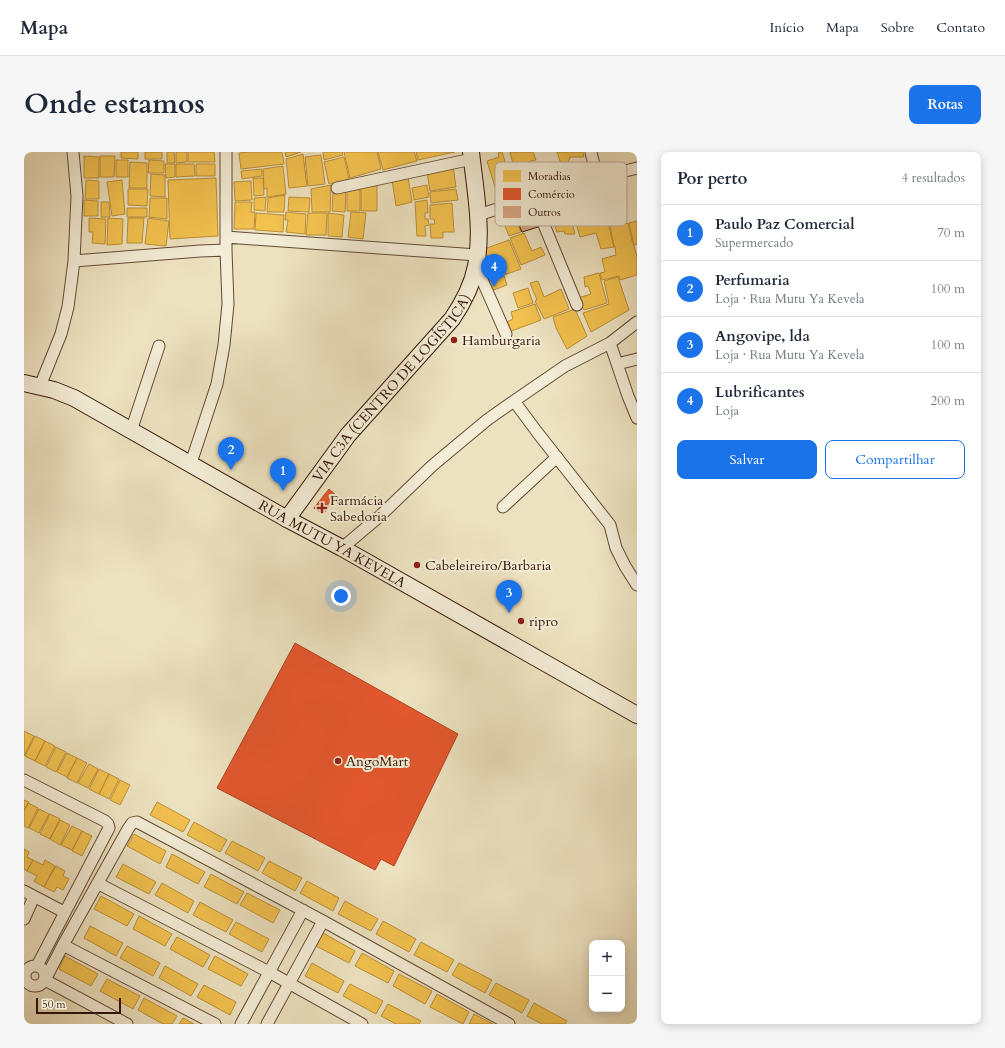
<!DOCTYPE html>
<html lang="pt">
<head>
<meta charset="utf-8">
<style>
	:root { --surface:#fff; --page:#f6f6f7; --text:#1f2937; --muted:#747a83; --line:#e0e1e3; --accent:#1a73e8 }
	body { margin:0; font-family:Cardo,serif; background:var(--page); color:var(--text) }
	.controls { position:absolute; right:12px; bottom:12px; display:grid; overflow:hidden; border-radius:8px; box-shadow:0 2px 10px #0003 }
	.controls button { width:36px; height:36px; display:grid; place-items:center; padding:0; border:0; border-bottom:1px solid var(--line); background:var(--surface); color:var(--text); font:20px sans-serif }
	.scale { position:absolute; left:12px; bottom:10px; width:85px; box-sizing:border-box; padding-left:4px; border:2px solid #361705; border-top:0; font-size:11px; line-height:14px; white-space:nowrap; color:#361705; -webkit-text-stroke:3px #f3ecd6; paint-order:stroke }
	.you { position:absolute; left:317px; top:444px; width:14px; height:14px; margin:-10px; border:3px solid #fff; border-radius:50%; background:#1a73e8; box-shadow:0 0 0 6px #1a73e833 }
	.badge { display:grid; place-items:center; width:26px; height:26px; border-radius:50%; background:var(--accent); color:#fff; font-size:13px; font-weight:700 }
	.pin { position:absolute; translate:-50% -33px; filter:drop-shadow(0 1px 2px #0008) }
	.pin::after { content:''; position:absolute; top:21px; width:14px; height:12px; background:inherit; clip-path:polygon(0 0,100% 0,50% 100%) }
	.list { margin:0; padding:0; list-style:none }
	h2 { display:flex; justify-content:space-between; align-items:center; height:52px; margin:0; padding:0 16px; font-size:17px }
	h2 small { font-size:13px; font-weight:400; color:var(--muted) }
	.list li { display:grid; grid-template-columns:26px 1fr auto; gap:12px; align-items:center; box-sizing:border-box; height:56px; padding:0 16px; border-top:1px solid var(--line) }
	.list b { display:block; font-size:15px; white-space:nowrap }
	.list p { margin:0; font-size:13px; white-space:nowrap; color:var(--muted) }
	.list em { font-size:13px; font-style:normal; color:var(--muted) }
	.actions { display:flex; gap:8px; padding:12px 16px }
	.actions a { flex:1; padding:9px 0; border:1px solid var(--accent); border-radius:8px; text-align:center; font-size:14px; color:var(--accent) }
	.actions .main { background:var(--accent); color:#fff }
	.map { position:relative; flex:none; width:613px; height:872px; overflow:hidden; border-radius:8px }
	header { display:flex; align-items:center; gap:24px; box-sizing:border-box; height:56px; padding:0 20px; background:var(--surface); border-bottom:1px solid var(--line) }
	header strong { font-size:19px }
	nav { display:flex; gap:22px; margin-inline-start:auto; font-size:14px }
	.intro { display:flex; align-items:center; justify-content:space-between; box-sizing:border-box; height:96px; padding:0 24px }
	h1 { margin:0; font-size:28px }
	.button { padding:10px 18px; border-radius:8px; background:var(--accent); color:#fff; font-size:14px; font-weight:700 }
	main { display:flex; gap:24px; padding:0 24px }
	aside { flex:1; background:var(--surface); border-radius:8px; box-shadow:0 2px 10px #0003 }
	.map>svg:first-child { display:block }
	.homes { fill:#f2c14e; stroke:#ba8e38 }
	.shops { fill:#e4572e; stroke:#b04422 }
	.building { fill:#d8a884; stroke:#361705 }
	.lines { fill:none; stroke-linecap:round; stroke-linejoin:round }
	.street-casing { stroke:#644a34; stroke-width:13 }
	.secondary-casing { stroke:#361705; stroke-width:18 }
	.street { stroke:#f3ecd6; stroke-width:11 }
	.secondary { stroke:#f3ecd6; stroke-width:16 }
	.poi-dot { fill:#8f2418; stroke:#f3ecd6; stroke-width:1.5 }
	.labels { text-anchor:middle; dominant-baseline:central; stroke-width:4; stroke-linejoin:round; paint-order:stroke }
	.poi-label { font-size:14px; fill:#361705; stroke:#f3ecd6; text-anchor:start }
	.street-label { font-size:14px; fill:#361705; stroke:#f3ecd6 }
	.key { fill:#f3ecd6; stroke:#baac97; stroke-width:1 }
	.key-label { font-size:11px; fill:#361705 }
</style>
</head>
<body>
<header>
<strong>Mapa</strong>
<nav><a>Início</a><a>Mapa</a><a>Sobre</a><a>Contato</a></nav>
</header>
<div class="intro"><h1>Onde estamos</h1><a class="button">Rotas</a></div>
<main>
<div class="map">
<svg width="613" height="872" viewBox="0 0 613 872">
	<rect width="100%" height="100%" fill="#ede2c0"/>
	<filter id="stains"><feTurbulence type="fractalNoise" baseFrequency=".005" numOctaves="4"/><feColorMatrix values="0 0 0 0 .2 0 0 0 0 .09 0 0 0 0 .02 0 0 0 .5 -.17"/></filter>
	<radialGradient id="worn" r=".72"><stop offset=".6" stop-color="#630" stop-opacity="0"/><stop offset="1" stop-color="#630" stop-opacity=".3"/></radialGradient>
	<!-- homes -->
	<path class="homes" d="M 97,0 L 114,0 L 114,7 L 97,6 Z
		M 121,0 L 138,0 L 138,7 L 121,7 Z
		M 143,0 L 150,0 L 151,11 L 143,11 Z
		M 152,0 L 163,0 L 163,10 L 152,11 Z
		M 164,0 L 190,0 L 191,10 L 164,10 Z
		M 225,0 L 258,0 L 260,12 L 217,17 L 215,1 Z
		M 261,0 L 277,0 L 262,5 Z
		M 299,0 L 318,0 L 319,3 L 300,8 Z
		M 320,0 L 353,0 L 357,17 L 326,26 Z
		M 354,0 L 390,0 L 393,9 L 359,18 Z
		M 392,0 L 431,0 L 394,8 Z
		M 478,0 L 486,25 L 477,28 L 478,32 L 471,35 L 463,9 L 475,5 L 474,1 Z
		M 486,0 L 509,0 L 512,8 L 506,9 L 508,14 L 510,14 L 511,20 L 508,20 L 508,17 L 498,20 L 498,23 L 494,24 L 491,20 Z
		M 533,0 L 559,0 L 560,5 L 546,5 L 544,11 L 537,12 Z
		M 279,2 L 283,34 L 265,36 L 262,7 Z
		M 297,3 L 301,32 L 284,34 L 281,5 Z
		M 60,4 L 75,5 L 75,26 L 60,26 Z
		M 76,4 L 91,4 L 90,25 L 76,25 Z
		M 320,5 L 325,27 L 305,32 L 300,10 Z
		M 92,8 L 104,8 L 104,25 L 92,25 Z
		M 125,8 L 140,9 L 140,21 L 124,21 Z
		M 106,10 L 123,11 L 123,36 L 105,36 Z
		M 141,12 L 151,12 L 151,25 L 142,26 Z
		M 152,12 L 170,12 L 171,24 L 152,25 Z
		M 172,12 L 191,12 L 191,24 L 172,24 Z
		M 259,14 L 262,42 L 243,45 L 243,36 L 240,37 L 239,17 Z
		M 429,14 L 432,35 L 406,39 L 403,20 Z
		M 238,17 L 238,24 L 218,27 L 217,19 Z
		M 127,22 L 141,23 L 141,45 L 126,44 Z
		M 384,25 L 388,50 L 372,54 L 368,28 Z
		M 192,26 L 194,84 L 146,87 L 144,28 Z
		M 229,26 L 239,26 L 240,43 L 230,44 Z
		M 62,28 L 75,29 L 75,47 L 61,47 Z
		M 98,28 L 101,62 L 88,64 L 83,30 Z
		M 227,29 L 228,48 L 211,49 L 210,30 Z
		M 307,33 L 306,60 L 288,60 L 287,37 Z
		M 337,33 L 353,34 L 353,59 L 337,59 Z
		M 403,33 L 405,45 L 390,48 L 388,36 Z
		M 104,37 L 124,37 L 123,54 L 104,53 Z
		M 323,37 L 336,38 L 336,59 L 323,59 Z
		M 432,37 L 434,48 L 407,51 L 406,40 Z
		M 322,38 L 321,60 L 308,59 L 309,40 Z
		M 576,38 L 590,95 L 577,97 L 572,81 L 556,85 L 545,47 Z
		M 261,43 L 260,60 L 243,60 L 244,46 Z
		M 242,45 L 241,59 L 230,58 L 230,46 Z
		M 265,45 L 286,46 L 285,60 L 264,59 Z
		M 126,46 L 143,46 L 143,67 L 125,65 Z
		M 60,48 L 74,49 L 74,64 L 60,64 Z
		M 403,48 L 404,61 L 401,61 L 401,67 L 404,67 L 405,73 L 401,74 L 402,84 L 393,84 L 391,50 Z
		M 77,50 L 85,50 L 86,65 L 77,65 Z
		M 211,50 L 228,50 L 227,60 L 231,60 L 230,77 L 210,77 Z
		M 428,51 L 430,80 L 419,80 L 419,86 L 407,86 L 406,72 L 411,72 L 410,67 L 406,67 L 406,53 Z
		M 543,53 L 545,57 L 546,57 L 550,69 L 548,70 L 551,82 L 541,82 L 540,79 L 533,80 L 527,62 L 530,60 L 530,58 Z
		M 103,56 L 123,56 L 123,65 L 103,65 Z
		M 262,60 L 282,62 L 281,82 L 262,80 L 264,68 L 261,68 Z
		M 327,60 L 342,61 L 339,87 L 324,85 Z
		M 232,61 L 260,63 L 259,80 L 231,78 Z
		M 284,61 L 303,61 L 302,83 L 282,83 Z
		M 304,61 L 320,63 L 318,85 L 304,84 Z
		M 490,63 L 497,80 L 485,84 L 478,67 Z
		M 65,66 L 82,67 L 81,92 L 68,91 L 69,80 L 65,80 Z
		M 84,66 L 99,67 L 98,92 L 83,93 Z
		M 104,66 L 120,66 L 118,91 L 103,91 Z
		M 124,66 L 145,69 L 142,94 L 121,92 Z
		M 613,69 L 613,92 L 610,93 L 605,71 Z
		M 604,71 L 608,89 L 609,90 L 613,105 L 613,123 L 596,128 L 595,124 L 578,128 L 576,121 L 581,120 L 578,107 L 592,103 L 591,94 L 590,94 L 586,74 Z
		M 500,81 L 508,99 L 517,95 L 521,103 L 497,113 L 486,86 Z
		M 485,88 L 497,117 L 480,123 L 475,114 L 463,119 L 459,107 L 463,96 Z
		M 575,121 L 583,151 L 560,158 L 557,154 L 554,146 L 567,142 L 564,134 L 561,135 L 560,125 Z
		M 480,124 L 483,133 L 467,139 L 462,130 Z
		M 594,125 L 605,158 L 567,180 L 559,161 L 585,152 L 580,129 Z
		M 514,129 L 520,145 L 537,137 L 545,157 L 520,167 L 511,149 L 513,148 L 506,131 Z
		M 504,136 L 509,151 L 494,156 L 489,141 Z
		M 511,152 L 517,168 L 485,180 L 481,171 L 489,167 L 487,160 Z
		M 551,157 L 563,184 L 543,197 L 532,176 L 529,165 Z
		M 0,579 L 10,584 L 0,604 Z
		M 11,584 L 21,589 L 11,609 L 1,604 Z
		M 21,589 L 31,594 L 21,614 L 11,609 Z
		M 32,595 L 42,600 L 32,620 L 22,615 Z
		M 43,601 L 53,606 L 43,625 L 33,620 Z
		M 53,606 L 63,611 L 53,631 L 43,626 Z
		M 65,612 L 74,617 L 64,636 L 54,631 Z
		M 75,617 L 85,622 L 75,642 L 65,637 Z
		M 85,622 L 95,627 L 85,647 L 75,642 Z
		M 96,628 L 106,633 L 96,653 L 86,648 Z
		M 0,648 L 5,650 L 0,659 Z
		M 133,650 L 166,668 L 159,680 L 126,663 Z
		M 4,651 L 14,656 L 4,676 L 0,674 L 0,659 Z
		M 15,657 L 25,662 L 15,681 L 5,676 Z
		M 26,662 L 36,667 L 26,687 L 16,682 Z
		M 36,668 L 46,673 L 36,693 L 26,687 Z
		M 170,670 L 203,688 L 196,700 L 163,683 Z
		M 48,674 L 58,679 L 48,698 L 37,693 Z
		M 58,679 L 68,684 L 58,704 L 48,699 Z
		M 110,682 L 142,699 L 136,712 L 103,694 Z
		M 208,689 L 241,706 L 234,719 L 201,701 Z
		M 0,697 L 5,700 L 3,705 L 9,708 L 3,719 L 0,717 Z
		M 148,702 L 181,720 L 174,732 L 142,715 Z
		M 9,708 L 19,713 L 21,708 L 31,714 L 20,735 L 10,729 L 13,724 L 3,719 Z
		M 245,709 L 278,726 L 271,739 L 238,721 Z
		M 99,712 L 132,730 L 125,742 L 92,725 Z
		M 32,714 L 41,719 L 39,724 L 45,727 L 39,738 L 33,735 L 30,740 L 20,735 Z
		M 187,722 L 220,740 L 213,752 L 180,735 Z
		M 283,729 L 315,746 L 309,759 L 276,741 Z
		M 138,731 L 170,749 L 164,761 L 131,743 Z
		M 223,741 L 256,758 L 249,771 L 216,753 Z
		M 77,744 L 110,762 L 103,774 L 70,757 Z
		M 321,749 L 354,767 L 347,779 L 314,762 Z
		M 176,750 L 209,768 L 202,780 L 169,763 Z
		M 115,764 L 148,782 L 141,794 L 109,777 Z
		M 359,769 L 392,787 L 385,800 L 352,782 Z
		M 212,770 L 245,787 L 238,800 L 205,782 Z
		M 66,774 L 99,791 L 92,804 L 60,786 Z
		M 299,781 L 331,799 L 325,811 L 292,794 Z
		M 153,785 L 186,803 L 179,815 L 146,797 Z
		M 397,790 L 430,808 L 423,820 L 390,803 Z
		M 103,794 L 136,811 L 129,824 L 96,806 Z
		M 338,801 L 370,819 L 364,831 L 331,814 Z
		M 41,804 L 74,822 L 67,834 L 35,817 Z
		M 191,804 L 224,822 L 217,834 L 184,817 Z
		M 288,811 L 320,829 L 314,841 L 281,824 Z
		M 435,811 L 468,828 L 461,841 L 428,823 Z
		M 141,814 L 174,832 L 167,844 L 135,826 Z
		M 375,822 L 408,839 L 401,852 L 369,834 Z
		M 83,827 L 116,844 L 109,857 L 76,839 Z
		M 472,831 L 505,848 L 498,861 L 465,843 Z
		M 326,832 L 359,849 L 352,862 L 319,844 Z
		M 180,833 L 212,850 L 206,863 L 173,845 Z
		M 413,842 L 445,860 L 439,872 L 406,855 Z
		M 120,846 L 153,864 L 148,872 L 139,872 L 114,858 Z
		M 510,851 L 543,869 L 541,872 L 518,872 L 503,864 Z
		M 364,852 L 397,869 L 395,872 L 372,872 L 357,864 Z
		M 450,862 L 469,872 L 445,872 Z
		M 159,866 L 170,872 L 155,872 Z"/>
	<!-- shops -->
	<path class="shops" d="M 305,337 L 313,344 L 299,362 L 290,356 Z
		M 271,491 L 434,582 L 370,714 L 357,707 L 351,718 L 193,636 Z"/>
	<!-- building -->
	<path class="building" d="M 506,59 L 514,75 L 498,80 L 491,64 Z"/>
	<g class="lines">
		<defs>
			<path id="street" d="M 567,0 L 573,26
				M 313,36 L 448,7
				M 509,46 L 553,153
				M 454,63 L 573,26 L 613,16
				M 202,85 L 453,103
				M 50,109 L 176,99 L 202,98
				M 452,114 L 482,182
				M 586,191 L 604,244 L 613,266
				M 593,212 L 613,207
				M 16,234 L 37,182 L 44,155 L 50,109 L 53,44 L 49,0
				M 490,249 L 513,280 L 586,373 L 592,396 L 601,414 L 613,433
				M 107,279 L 135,194
				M 167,311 L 193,232 L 200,193 L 204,152 L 202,98 L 202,0
				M 479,355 L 533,305
				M 318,396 L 356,364 L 409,313 L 463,268 L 490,249 L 541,214 L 586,191 L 613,170
				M 0,628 L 81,669 L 84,672 L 85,676 L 13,814
				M 75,732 L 245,820 L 338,872
				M 0,739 L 40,760
				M 0,767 L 10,745
				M 39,793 L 191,872
				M1 824a10 10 0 1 1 20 0a10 10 0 1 1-20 0Z
				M 103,872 L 21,828 L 39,793 L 104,677 L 108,671 L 113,670 L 299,769 L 485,872
				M 217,872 L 279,758
				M 243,872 L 299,769"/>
			<g id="secondary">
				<path id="s1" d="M 0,231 L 30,238 L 50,246 L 263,367 L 318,396 L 613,563"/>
				<path id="s2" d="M 263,367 L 324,283 L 428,167 C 439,151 448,134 452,114 C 459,77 451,37 447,0"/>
			</g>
		</defs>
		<!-- street casing -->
		<use href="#street" class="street-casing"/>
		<!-- secondary casing -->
		<use href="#secondary" class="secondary-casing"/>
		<!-- street -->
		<use href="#street" class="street"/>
		<!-- secondary -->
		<use href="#secondary" class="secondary"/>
	</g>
	<!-- markers -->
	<g class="poi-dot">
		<circle cx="430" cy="188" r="4"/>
		<path d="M296 350h4v4h4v4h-4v4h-4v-4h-4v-4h4z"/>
		<circle cx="393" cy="413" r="4"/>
		<circle cx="497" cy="469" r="4"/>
		<circle cx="314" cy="609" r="4"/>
	</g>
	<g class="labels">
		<!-- poi labels -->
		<g class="poi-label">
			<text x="438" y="188">Hamburgaria</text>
			<text x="306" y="348">Farmácia<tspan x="306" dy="16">Sabedoria</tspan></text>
			<text x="401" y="413">Cabeleireiro/Barbaria</text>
			<text x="505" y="469">ripro</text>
			<text x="322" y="609">AngoMart</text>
		</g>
		<!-- street labels -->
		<g class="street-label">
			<text stroke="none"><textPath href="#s2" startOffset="168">VIA C3A (CENTRO DE LOGÍSTICA)</textPath></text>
			<text stroke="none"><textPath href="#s1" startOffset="349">RUA MUTU YA KEVELA</textPath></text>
		</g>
	</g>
	<!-- legend -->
	<rect x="471" y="10" width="132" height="64" rx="6" class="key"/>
	<rect x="479" y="18" width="18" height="12" fill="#f2c14e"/>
	<rect x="479" y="36" width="18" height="12" fill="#e4572e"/>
	<rect x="479" y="54" width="18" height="12" fill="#d8a884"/>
	<g class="key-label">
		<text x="504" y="28">Moradias</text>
		<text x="504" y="46">Comércio</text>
		<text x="504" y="64">Outros</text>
	</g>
	<rect width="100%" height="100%" filter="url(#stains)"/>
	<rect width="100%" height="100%" fill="url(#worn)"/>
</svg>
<div class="controls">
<button>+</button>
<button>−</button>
</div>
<div class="scale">50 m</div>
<div class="you"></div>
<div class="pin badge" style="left:259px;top:339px">1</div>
<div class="pin badge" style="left:207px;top:318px">2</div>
<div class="pin badge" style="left:485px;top:461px">3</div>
<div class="pin badge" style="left:470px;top:135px">4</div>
</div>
<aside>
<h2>Por perto<small>4 resultados</small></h2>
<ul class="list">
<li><span class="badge">1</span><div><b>Paulo Paz Comercial</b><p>Supermercado</p></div><em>70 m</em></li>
<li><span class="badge">2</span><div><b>Perfumaria</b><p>Loja · Rua Mutu Ya Kevela</p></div><em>100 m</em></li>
<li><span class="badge">3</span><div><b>Angovipe, lda</b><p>Loja · Rua Mutu Ya Kevela</p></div><em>100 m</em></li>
<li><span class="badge">4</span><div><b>Lubrificantes</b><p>Loja</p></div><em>200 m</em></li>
</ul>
<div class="actions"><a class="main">Salvar</a><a>Compartilhar</a></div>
</aside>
</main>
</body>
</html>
